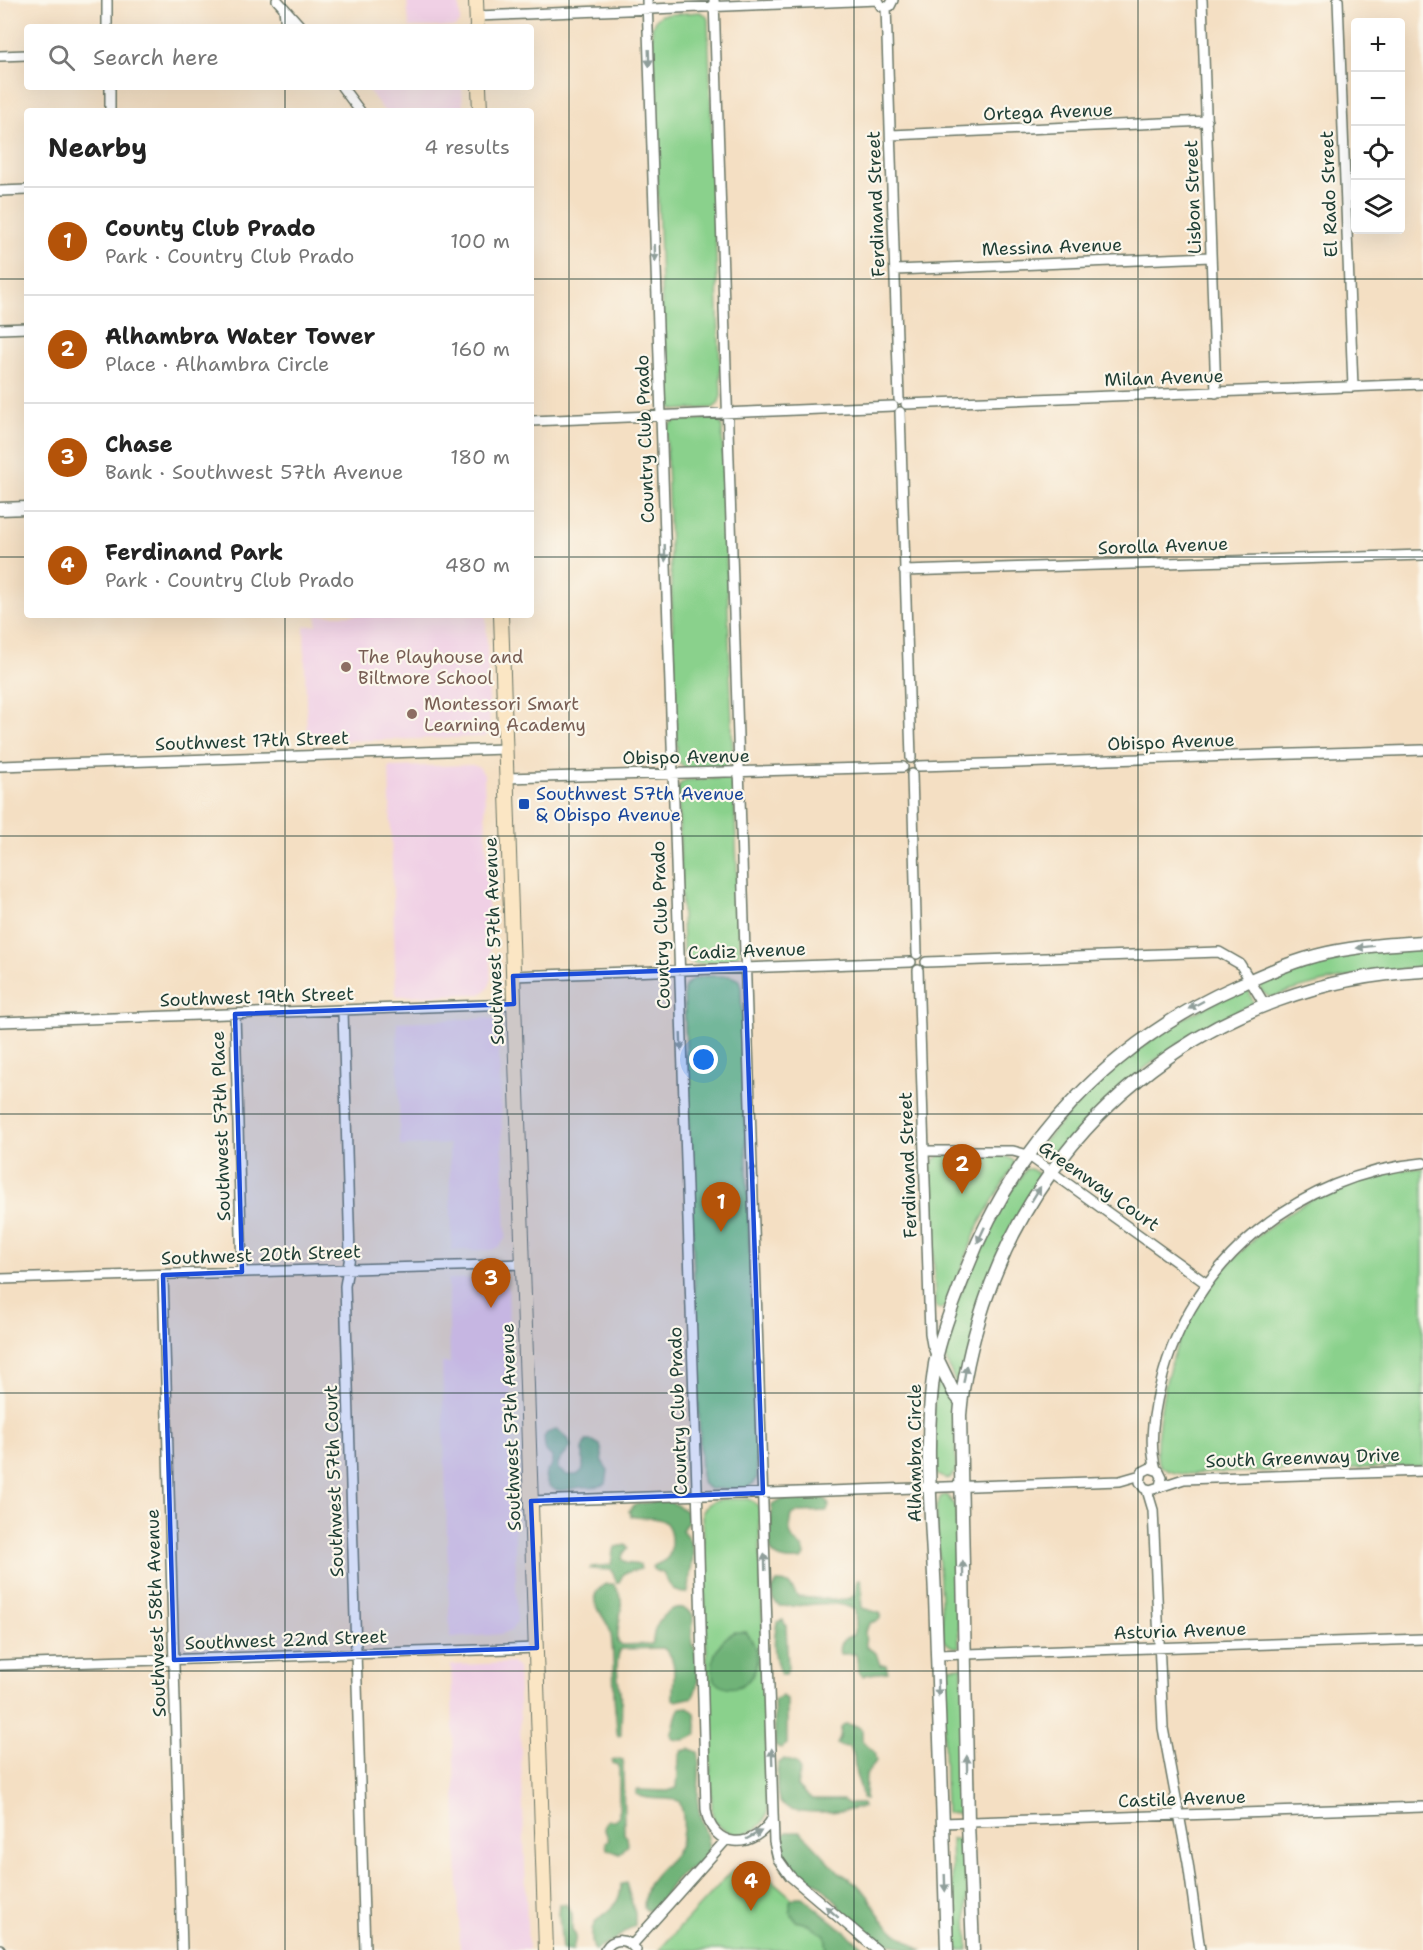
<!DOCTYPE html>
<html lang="en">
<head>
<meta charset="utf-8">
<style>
	:root { --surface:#fff; --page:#f6f6f6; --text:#222; --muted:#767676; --line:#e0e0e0; --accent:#b45309 }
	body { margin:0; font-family:"Shantell Sans",sans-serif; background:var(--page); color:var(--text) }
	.controls { position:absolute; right:18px; top:18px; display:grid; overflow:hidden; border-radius:6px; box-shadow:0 6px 24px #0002 }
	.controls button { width:54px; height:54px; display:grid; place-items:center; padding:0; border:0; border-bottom:2px solid var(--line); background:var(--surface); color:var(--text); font:30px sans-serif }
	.you { position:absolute; left:704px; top:1060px; width:21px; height:21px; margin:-15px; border:4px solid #fff; border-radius:50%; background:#1a73e8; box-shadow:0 0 0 9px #1a73e833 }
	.badge { display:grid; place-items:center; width:39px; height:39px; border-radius:50%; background:var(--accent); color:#fff; font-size:20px; font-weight:700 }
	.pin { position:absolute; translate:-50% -50px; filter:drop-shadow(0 2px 3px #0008) }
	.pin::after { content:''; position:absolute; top:32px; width:21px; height:18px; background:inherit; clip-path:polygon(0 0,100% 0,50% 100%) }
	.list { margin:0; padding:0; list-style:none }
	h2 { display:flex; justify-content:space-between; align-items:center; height:78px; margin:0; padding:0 24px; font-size:26px }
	h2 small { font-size:20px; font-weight:400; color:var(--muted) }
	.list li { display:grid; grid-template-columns:39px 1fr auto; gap:18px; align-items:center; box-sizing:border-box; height:108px; padding:0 24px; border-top:2px solid var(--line) }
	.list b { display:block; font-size:22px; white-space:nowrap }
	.list p { margin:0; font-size:20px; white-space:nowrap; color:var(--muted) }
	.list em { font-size:20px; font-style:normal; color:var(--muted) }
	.icon { flex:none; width:33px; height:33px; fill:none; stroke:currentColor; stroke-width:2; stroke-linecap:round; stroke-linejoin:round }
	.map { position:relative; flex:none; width:1423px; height:1950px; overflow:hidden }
	.search { position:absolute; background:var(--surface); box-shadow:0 6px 24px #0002; left:24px; top:24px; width:510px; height:66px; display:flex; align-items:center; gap:15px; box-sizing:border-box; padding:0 21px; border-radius:6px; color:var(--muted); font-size:22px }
	.panel { position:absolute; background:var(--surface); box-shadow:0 6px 24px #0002; left:24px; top:108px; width:510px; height:510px; border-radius:6px }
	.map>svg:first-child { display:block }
	.built { fill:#f0d0e5 }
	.green { fill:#8ad18c; stroke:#548760; stroke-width:1.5 }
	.forest { fill:#6fb378; stroke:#477856; stroke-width:1.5 }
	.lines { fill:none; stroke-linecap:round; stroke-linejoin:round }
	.minor-casing { stroke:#6a7666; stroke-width:12 }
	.tertiary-casing { stroke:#6a7666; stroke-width:15 }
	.secondary-casing { stroke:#6a7666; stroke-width:16 }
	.minor { stroke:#fff; stroke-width:9 }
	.tertiary { stroke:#fff; stroke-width:12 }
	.secondary { stroke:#fbe6c4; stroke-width:14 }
	.oneway { fill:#8f9e9a }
	.marked { fill:#1d4ed8; fill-opacity:0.2; stroke:#1d4ed8; stroke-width:4.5; stroke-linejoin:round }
	.grid { fill:none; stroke:#1f3d34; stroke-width:1.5; stroke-opacity:0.55 }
	.education-dot { fill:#8d6e63; stroke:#fbf7ec; stroke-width:2 }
	.transit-dot { fill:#1a4fb4; stroke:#fbf7ec; stroke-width:2 }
	.labels { text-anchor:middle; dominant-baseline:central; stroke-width:4.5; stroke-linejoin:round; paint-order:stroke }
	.street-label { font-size:18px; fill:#1f3d34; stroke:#fbf7ec }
	.education-label { font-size:18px; fill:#785e54; stroke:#fbf7ec; text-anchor:start }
	.transit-label { font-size:18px; fill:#164399; stroke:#fbf7ec; text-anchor:start }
</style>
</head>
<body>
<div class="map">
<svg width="1423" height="1950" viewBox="0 0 1423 1950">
	<rect width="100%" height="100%" fill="#fbf7ec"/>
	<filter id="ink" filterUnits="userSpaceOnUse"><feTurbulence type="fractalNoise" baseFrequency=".0167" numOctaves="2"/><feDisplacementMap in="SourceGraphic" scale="12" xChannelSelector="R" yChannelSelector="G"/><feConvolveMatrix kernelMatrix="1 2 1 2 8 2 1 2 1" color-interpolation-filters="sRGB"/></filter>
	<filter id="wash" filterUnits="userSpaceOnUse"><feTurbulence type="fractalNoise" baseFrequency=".008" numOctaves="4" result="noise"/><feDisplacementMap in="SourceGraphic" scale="24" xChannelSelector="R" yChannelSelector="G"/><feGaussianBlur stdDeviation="1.35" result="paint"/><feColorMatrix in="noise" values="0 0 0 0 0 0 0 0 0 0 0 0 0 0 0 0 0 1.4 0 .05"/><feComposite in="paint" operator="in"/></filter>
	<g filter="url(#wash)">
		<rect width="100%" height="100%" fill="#f4dfc3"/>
		<!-- built -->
		<path class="built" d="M 407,0 L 459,0 L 460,22 L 455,27 L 409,27 Z
			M 366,87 L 462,87 L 463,111 L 384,111 Z
			M 317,615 L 486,615 L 490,733 L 485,737 L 307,742 L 304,626 L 317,625 Z
			M 473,765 L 480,768 L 484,775 L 491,981 L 488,989 L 481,994 L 396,996 L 389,767 Z
			M 488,1018 L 494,1020 L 498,1026 L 506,1237 L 500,1246 L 492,1250 L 452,1250 L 449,1144 L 400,1146 L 397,1022 Z
			M 491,1278 L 508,1286 L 517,1621 L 511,1631 L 501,1634 L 450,1638 L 442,1363 L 450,1363 L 448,1279 Z
			M 512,1663 L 518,1668 L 528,1950 L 460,1950 L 451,1665 Z"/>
		<!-- green -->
		<path class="green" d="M 700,12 L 706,15 L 708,20 L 721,396 L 718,404 L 713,408 L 675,410 L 667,405 L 665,398 L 652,27 L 655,20 L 661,15 Z
			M 715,418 L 720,421 L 722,427 L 733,757 L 731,762 L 726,767 L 685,768 L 679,762 L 677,755 L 666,432 L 669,425 L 675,421 Z
			M 726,778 L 732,782 L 734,788 L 740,952 L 736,959 L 731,963 L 694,964 L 688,960 L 683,950 L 678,789 L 681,783 L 686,780 Z
			M 1423,946 L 1423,967 C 1372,973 1322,979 1273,997 L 1269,997 L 1261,991 L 1261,985 L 1264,979 L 1324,958 L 1352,952 Z
			M 730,976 L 739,980 L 741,988 L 757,1477 C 753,1493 724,1488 710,1489 L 703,1484 L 701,1475 L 684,989 C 692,972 713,977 730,976 Z
			M 1244,987 L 1249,991 L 1254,1004 C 1175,1035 1112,1091 1058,1154 L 1050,1157 L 1043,1152 L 1041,1145 L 1097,1082 L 1171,1025 Z
			M 942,1155 L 1005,1156 L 1012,1159 L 1015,1163 L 979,1224 L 947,1306 L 940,1309 L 937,1308 L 935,1304 L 931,1173 C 931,1163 932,1159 942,1155 Z
			M 1423,1168 L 1423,1466 L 1188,1474 C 1179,1474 1169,1473 1162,1467 C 1154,1459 1157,1442 1158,1432 C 1162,1388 1173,1344 1197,1306 C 1211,1283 1230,1261 1250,1243 C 1297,1200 1359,1171 1423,1168 Z
			M 1026,1169 L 1031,1169 L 1038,1173 L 1039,1180 L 1019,1214 L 959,1382 L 957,1383 L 955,1382 L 943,1353 L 956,1304 L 996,1213 Z
			M 937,1372 L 953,1401 L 955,1410 L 956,1471 L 950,1478 L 946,1479 L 937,1475 L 935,1471 L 934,1408 Z
			M 947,1495 L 956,1508 L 959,1647 C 952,1649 947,1644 943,1639 L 936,1507 L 941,1496 Z
			M 748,1499 L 754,1502 L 759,1507 L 768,1797 C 768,1803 769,1810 766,1816 C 756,1841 719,1840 712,1813 L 702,1512 C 708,1495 733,1500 748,1499 Z
			M 962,1667 L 966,1814 L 946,1813 L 942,1668 Z
			M 951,1839 L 966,1839 L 968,1950 L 954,1950 Z
			M 745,1865 L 760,1870 L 851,1950 L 659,1950 L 731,1872 Z"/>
		<!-- forest -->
		<path class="forest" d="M 557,1429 L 569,1440 L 571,1447 L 558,1463 L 558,1469 L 567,1475 L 577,1475 L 583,1470 L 583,1450 L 586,1441 L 593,1441 L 600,1445 C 604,1456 600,1462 608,1471 L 606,1484 C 597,1488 592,1486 582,1487 C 571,1488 554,1497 547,1482 C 543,1475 547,1470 552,1465 L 552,1457 L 545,1450 L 544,1437 L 547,1433 Z
			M 822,1498 L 827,1500 L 829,1506 L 827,1511 L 798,1512 L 791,1515 C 788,1529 789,1541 803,1548 L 805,1555 L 801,1560 C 756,1564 772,1533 772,1504 C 785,1495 806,1499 822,1498 Z
			M 661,1500 L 670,1501 L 686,1511 L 688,1521 L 682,1530 C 696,1546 694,1555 690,1575 C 689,1582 691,1587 687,1593 C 674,1594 668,1584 663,1573 L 654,1570 L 652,1567 C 657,1563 664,1563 668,1557 C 672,1552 671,1544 671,1538 C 669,1511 650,1521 631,1516 L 629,1511 C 636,1499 650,1505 661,1500 Z
			M 626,1545 L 628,1548 L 623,1554 L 622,1559 L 626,1563 L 640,1565 L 641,1569 L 624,1573 L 619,1582 L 616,1582 L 612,1570 L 590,1569 L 591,1567 L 611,1565 L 613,1551 L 616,1547 Z
			M 860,1579 C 864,1587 860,1599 862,1608 L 880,1613 L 881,1616 L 879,1620 L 870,1623 L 865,1631 L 866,1647 L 876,1653 L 880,1665 L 886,1665 L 888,1672 L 868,1674 L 863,1676 L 859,1673 L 856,1654 L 840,1654 C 837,1643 844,1638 853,1635 L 856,1625 L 855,1610 C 834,1597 803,1608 779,1606 L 774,1601 L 772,1590 L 777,1582 C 791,1581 791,1588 798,1597 L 839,1600 L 851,1598 L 855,1593 L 857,1580 Z
			M 606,1584 L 613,1584 C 630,1603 615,1621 618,1643 L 622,1645 L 652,1644 C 654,1639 653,1634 655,1629 C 662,1612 679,1599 693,1615 L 692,1642 L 697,1655 L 699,1674 L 696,1689 L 693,1697 L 676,1701 L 673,1699 C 672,1683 680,1658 663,1648 L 621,1649 C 613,1661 620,1688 621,1701 C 623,1713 620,1724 621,1735 L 618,1736 C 616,1730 617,1724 616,1718 C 612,1690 615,1662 611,1634 C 608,1615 579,1600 606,1584 Z
			M 783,1620 L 786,1626 L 788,1669 L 786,1674 L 781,1674 C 773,1658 773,1640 777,1622 Z
			M 734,1632 L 746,1632 C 773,1664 744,1703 714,1681 C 709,1660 716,1642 734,1632 Z
			M 782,1696 L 787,1699 L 787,1744 L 781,1748 L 775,1746 L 774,1700 Z
			M 688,1707 L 695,1713 L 697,1734 C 689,1740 683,1741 673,1739 L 671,1734 C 676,1725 674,1716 680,1708 Z
			M 845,1724 L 857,1726 L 862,1730 L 862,1741 L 874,1752 L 876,1761 L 866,1775 L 865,1800 L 862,1799 C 862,1789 859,1783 856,1775 C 853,1764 857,1756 849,1747 L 840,1746 L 837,1744 L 840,1738 L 841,1728 Z
			M 690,1749 L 698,1752 C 702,1769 697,1787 698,1804 C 700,1821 708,1833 709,1850 L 699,1863 L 676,1879 L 657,1906 L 648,1911 L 644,1908 C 644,1879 656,1875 673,1856 C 685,1843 686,1817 679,1801 C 665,1796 650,1802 636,1794 L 636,1790 L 668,1791 L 677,1788 L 679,1757 L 682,1751 Z
			M 619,1759 L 623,1760 L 624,1834 L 627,1837 L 628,1844 L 620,1854 L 607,1849 L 606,1842 L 609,1840 L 604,1828 L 605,1823 L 608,1820 L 614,1820 L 619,1816 L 619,1765 L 612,1763 L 612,1761 Z
			M 784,1759 L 796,1763 L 800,1771 L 797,1786 L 812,1800 L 843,1800 L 849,1804 L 862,1804 L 863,1807 C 848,1812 788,1817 780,1802 C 775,1792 777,1775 778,1764 Z
			M 787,1832 L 800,1832 L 809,1840 L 839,1872 L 856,1883 L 868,1896 L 882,1920 L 896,1933 L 921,1950 L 907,1950 L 894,1944 L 882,1943 L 843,1915 L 837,1902 L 818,1883 L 803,1878 L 790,1868 L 781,1852 L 780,1838 Z
			M 626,1883 L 635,1913 L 635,1925 C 627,1931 602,1949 594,1950 C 582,1907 621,1921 621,1884 Z
			M 796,1897 L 802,1897 L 867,1950 L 827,1950 L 825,1935 L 810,1925 L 796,1921 L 790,1912 L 790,1901 Z
			M 560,1904 L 566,1904 L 572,1914 L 572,1930 L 576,1936 L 573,1950 L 562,1949 L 559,1915 Z"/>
	</g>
	<g filter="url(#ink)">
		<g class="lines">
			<defs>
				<path id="minor" d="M 107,0 L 107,27
					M 277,0 L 301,27
					M 647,0 L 698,1517 L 706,1809 C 711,1850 755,1851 773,1817
					M 714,0 L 774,1842 L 778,1859 L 790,1876 L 877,1950
					M 1202,0 L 1216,393
					M 1338,0 L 1353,387
					M 886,7 L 899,399
					M 284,9 L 286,27
					M 477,16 L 878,0 L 881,6 L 886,7 L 890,6 L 893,0
					M 0,56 L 27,55
					M 110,87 L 110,111
					M 342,87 L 360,111
					M 891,135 L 1207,121
					M 0,191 L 27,190
					M 895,270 L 1211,257
					M 0,329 L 27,328
					M 906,404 L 1423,384
					M 900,412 L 911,758
					M 531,421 L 893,406
					M 904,571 L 1423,555
					M 0,766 L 505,749
					M 919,766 L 1423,750
					M 912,774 L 917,954
					M 506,778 L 903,767
					M 926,962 L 1219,952 L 1240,964 L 1265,1005
					M 918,970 L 930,1333 L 932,1345 L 937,1357
					M 513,976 L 911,962
					M 343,1011 L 350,1256 L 345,1286 L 365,1950
					M 235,1014 L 242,1272
					M 0,1022 L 514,1004
					M 925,1151 L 1013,1151 L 1028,1155 L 1207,1284
					M 163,1275 L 182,1950
					M 0,1279 L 523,1264
					M 1156,1469 C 1148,1442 1154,1410 1161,1383 C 1190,1261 1300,1174 1423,1163
					M 1160,1486 L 1162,1477 L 1159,1471 L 1150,1468 L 1142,1472 L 1140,1482 L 1144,1488 L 1150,1490 L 1184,1479 L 1423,1471
					M 1147,1490 L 1153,1510 L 1163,1728 L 1188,1863 L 1200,1950
					M 531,1501 L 1120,1481 L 1141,1475
					M 937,1655 L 1423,1639
					M 0,1665 L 537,1648
					M 942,1823 L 1423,1807
					M 632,1945 L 726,1840
					M 0,1949 L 0,1950
					M 605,1950 C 613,1937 627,1938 636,1950"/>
				<path id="tertiary" d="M 0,509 L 27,508
					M 937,1358 L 954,1393 L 961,1402
					M 947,1950 C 943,1832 940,1714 935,1596 C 932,1521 923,1439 935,1364 C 941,1333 954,1302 965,1273 C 1015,1144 1110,1042 1237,986 C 1266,973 1295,960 1327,953 C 1359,946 1391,944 1423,942
					M 973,1950 L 968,1822 L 960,1415 C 963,1377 972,1341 984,1304 C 1048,1112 1220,981 1423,971"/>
				<path id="secondary" d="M 476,0 L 477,27
					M 479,87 L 480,111
					M 501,615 L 546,1950"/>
			</defs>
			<!-- minor casing -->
			<use href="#minor" class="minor-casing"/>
			<!-- tertiary casing -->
			<use href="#tertiary" class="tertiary-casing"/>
			<!-- secondary casing -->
			<use href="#secondary" class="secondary-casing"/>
			<!-- minor -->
			<use href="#minor" class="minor"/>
			<!-- tertiary -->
			<use href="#tertiary" class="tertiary"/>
			<!-- secondary -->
			<use href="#secondary" class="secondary"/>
		</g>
		<!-- one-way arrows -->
		<defs><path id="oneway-solid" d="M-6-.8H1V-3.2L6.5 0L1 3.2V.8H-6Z" transform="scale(1.5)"/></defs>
		<g class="oneway">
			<use href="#oneway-solid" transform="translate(649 58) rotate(88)"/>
			<use href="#oneway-solid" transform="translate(655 253) rotate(88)"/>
			<use href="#oneway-solid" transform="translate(665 553) rotate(88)"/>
			<use href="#oneway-solid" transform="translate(1365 947) rotate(173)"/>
			<use href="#oneway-solid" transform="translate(1196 1005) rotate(152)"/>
			<use href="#oneway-solid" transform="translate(681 1042) rotate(88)"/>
			<use href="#oneway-solid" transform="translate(753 1172) rotate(-92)"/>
			<use href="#oneway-solid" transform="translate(1036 1194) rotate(-58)"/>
			<use href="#oneway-solid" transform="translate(981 1235) rotate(115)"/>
			<use href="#oneway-solid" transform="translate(759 1367) rotate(-92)"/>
			<use href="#oneway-solid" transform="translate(965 1374) rotate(-80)"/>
			<use href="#oneway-solid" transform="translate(765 1562) rotate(-92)"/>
			<use href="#oneway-solid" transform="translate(963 1569) rotate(-91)"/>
			<use href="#oneway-solid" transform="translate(938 1688) rotate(88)"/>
			<use href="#oneway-solid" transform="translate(772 1757) rotate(-92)"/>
			<use href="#oneway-solid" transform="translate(967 1764) rotate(-91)"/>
			<use href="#oneway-solid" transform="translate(754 1835) rotate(-28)"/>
			<use href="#oneway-solid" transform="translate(945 1883) rotate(88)"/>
			<use href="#oneway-solid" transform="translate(832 1912) rotate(-139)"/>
		</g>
	</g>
	<!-- marked area -->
	<path class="marked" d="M 745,968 L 763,1493 L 531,1501 L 537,1648 L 174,1660 L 163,1275 L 242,1272 L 235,1014 L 514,1004 L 513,976 Z"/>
	<!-- grid -->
	<path class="grid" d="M 285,0 L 285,27M 569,0 L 569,1950M 854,0 L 854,1950M 1138,0 L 1138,1950M 285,87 L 285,111M 0,279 L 27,279M 531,279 L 1423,279M 0,557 L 27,557M 531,557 L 1423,557M 285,615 L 285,1950M 0,836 L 1423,836M 0,1114 L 1423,1114M 0,1393 L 1423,1393M 0,1671 L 1423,1671"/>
	<!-- markers -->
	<g class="education-dot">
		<circle cx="346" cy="667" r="6"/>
		<circle cx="412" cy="714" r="6"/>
	</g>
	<rect class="transit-dot" x="518" y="798" width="12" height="12" rx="3"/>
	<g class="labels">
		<!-- street labels -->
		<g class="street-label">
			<text transform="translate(1048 112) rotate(-2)">Ortega Avenue</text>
			<text transform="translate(1329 194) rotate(-92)">El Rado Street</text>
			<text transform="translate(1193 197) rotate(-92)">Lisbon Street</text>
			<text transform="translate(876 204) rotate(-92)">Ferdinand Street</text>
			<text transform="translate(1052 247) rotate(-2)">Messina Avenue</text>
			<text transform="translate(1164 378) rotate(-2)">Milan Avenue</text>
			<text transform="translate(645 439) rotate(-92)">Country Club Prado</text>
			<text transform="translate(1163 546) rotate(-2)">Sorolla Avenue</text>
			<text transform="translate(252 741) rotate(-2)">Southwest 17th Street</text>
			<text transform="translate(1171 742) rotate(-2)">Obispo Avenue</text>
			<text transform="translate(686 757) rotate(-1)">Obispo Avenue</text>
			<text transform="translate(661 925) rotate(-92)">Country Club Prado</text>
			<text transform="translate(494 941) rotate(-92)">Southwest 57th Avenue</text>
			<text transform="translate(747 951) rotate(-2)">Cadiz Avenue</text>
			<text transform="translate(257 997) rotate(-2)">Southwest 19th Street</text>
			<text transform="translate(221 1126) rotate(-92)">Southwest 57th Place</text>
			<text transform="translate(908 1165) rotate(-92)">Ferdinand Street</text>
			<text transform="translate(1099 1186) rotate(35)">Greenway Court</text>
			<text transform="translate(261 1255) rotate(-2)">Southwest 20th Street</text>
			<text transform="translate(678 1411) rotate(-92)">Country Club Prado</text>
			<text transform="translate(511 1427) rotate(-92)">Southwest 57th Avenue</text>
			<text transform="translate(915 1453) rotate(-90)">Alhambra Circle</text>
			<text transform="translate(1303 1458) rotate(-2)">South Greenway Drive</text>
			<text transform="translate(334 1481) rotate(-92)">Southwest 57th Court</text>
			<text transform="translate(156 1613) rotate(-92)">Southwest 58th Avenue</text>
			<text transform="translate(1180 1631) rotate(-2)">Asturia Avenue</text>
			<text transform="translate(286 1640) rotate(-2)">Southwest 22nd Street</text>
			<text transform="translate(1182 1799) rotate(-2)">Castile Avenue</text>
		</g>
		<!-- education labels -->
		<g class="education-label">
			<text x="358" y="657">The Playhouse and<tspan x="358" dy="21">Biltmore School</tspan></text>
			<text x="424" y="704">Montessori Smart<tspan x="424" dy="21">Learning Academy</tspan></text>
		</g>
		<!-- transit labels -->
		<g class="transit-label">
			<text x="536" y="794">Southwest 57th Avenue<tspan x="536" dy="21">&amp; Obispo Avenue</tspan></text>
		</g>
	</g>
</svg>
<div class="controls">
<button>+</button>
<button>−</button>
<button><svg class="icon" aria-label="locate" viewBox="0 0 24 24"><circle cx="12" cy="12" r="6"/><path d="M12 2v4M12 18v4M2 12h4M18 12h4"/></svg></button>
<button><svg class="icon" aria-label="layers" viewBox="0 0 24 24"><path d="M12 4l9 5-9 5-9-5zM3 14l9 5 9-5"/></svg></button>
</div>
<div class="you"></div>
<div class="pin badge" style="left:721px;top:1232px">1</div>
<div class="pin badge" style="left:962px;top:1194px">2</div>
<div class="pin badge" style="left:491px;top:1308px">3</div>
<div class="pin badge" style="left:751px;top:1911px">4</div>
<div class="search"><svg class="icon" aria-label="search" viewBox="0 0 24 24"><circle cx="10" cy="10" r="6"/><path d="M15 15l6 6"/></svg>Search here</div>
<section class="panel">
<h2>Nearby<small>4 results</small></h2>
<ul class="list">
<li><span class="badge">1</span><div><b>County Club Prado</b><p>Park · Country Club Prado</p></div><em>100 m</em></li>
<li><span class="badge">2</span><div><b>Alhambra Water Tower</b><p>Place · Alhambra Circle</p></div><em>160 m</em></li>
<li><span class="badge">3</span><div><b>Chase</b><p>Bank · Southwest 57th Avenue</p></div><em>180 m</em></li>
<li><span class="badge">4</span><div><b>Ferdinand Park</b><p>Park · Country Club Prado</p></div><em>480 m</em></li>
</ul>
</section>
</div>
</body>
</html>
